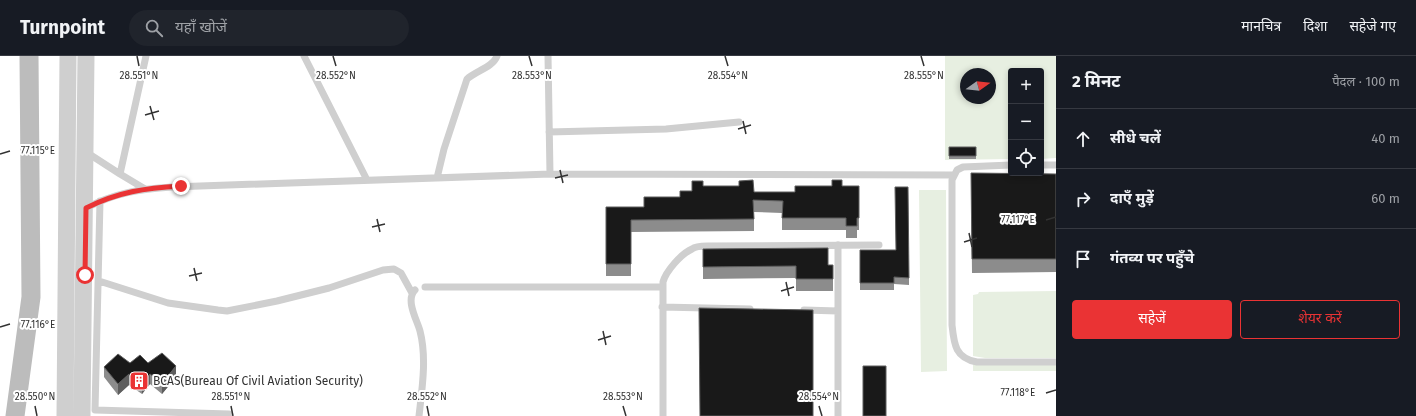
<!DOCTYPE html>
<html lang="hi">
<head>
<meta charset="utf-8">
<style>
	:root { --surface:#171b24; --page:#20242c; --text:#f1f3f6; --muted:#9ea1a6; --line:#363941; --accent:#ea3334 }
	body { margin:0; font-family:"Fira Sans","Noto Sans Devanagari",sans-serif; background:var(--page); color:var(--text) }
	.controls { position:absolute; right:12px; top:12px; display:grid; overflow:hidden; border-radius:4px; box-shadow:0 2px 6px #0003 }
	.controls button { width:36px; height:36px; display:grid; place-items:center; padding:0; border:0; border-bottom:1px solid var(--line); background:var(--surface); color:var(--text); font:20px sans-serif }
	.compass { position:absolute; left:960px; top:12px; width:36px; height:36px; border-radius:50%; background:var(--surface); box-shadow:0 2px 6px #0003; rotate:75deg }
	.stop { position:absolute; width:12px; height:12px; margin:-9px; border:3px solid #ea3334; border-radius:50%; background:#fff }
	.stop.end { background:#ea3334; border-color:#fff; box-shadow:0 1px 4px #0008 }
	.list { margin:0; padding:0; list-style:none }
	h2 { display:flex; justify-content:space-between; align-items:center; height:52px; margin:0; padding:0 16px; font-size:17px }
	h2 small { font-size:13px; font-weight:400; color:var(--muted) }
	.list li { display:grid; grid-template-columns:26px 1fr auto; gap:12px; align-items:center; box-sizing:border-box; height:60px; padding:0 16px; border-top:1px solid var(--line) }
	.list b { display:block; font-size:15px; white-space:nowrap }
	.list em { font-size:13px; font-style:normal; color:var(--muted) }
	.actions { display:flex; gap:8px; padding:12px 16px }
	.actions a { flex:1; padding:9px 0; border:1px solid var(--accent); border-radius:4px; text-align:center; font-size:14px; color:var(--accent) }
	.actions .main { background:var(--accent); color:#fff }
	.icon { flex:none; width:22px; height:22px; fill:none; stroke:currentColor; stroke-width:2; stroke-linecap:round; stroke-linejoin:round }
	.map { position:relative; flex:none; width:1056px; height:360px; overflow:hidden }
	header { display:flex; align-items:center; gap:24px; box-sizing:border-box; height:56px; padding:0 20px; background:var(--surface); border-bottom:1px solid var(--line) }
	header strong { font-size:19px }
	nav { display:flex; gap:22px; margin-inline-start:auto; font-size:14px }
	.search { width:280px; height:36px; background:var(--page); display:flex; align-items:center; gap:10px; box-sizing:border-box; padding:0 14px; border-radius:22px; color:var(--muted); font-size:15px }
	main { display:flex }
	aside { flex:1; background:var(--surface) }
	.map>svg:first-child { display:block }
	.green { fill:#e7efe1; fill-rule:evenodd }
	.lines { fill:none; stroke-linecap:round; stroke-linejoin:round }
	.service { stroke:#cfcfcf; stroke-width:7 }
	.tertiary { stroke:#cfcfcf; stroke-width:17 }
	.secondary { stroke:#bcbcbc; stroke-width:19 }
	.wall { fill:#8c8c8c }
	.shaded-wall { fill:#5e5e5e }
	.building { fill:#191919; stroke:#5e5e5e }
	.route { stroke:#ea3334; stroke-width:5 }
	.ticks { fill:none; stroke:#323232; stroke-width:1.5 }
	.labels { text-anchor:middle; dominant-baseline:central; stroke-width:4; stroke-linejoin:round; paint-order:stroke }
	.poi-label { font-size:12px; fill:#323232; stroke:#fff; text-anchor:start }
	.ticks-label { font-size:10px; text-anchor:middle; fill:#323232; stroke:#fff; stroke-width:4; stroke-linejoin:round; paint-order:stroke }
</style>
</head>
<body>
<header>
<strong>Turnpoint</strong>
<div class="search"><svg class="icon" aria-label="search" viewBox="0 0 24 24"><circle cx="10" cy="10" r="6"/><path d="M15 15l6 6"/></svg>यहाँ खोजें</div>
<nav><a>मानचित्र</a><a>दिशा</a><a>सहेजे गए</a></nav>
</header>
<main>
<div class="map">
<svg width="1056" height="360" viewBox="0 0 1056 360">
	<rect width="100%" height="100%" fill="#fff"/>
	<!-- green -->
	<path class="green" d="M 945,0 L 1056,0 L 1056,102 L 1041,103 L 1041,15 L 1011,15 L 1011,103 L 945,104 ZM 966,18 L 990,18 L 990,42 L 966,42 Z
		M 919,134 L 946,134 L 947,315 L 921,316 Z
		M 1056,235 L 1056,302 L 985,302 L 973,300 L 973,239 L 978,238 L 979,236 Z
		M 973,308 L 1056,308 L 1056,315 L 973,315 Z"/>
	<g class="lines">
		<!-- service -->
		<path class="service" d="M 304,0 L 367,124
			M 548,0 L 550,118
			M 549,76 L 666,73 L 739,66
			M 86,96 L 120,118
			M 1011,109 L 963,111 L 957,114 L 952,124 L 952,269 C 954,288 955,302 977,306 L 1056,306
			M 1041,109 L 1056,109
			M 437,122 L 444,93 L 467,23 C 476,15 493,11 497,0
			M 145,133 L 120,118 L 146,0
			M 100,145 L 95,354 L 229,358
			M 86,152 C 115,137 139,133 172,131 L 550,118 L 954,119
			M 99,225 L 168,247 L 218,254 L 227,255 L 277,245 L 329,232 L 383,214 L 394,213 L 401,217 L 412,237
			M 425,231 L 662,231
			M 415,234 C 405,244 417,264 420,275 C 427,302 422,333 419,360
			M 662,251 L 750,253
			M 804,254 L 838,255
			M 663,360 L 663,226 C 666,215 681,198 692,193 C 696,190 702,190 707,190 L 879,189
			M 838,360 L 838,189"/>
		<!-- tertiary -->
		<path class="tertiary" d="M 65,360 L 68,0
			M 82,360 L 86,0"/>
		<!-- secondary -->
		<path class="secondary" d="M 15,360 L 31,241 L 29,0"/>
	</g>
	<!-- wall -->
	<path class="wall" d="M 949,91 L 976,91 L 976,103 L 949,103 Z
		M 971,117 L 1056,118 L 1056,216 L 972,217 Z
		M 703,130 L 754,136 L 795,136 L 842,130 L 859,130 L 859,174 L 857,174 L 857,182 L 846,182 L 846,174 L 782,174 L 782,157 L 754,156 L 754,175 L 631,176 L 631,220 L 606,220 L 606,151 L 644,151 L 680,141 Z
		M 703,193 L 828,209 L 833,209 L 833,235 L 796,235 L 796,222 L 703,223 Z
		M 860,194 L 909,222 L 909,229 L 894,228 L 894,234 L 860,234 Z
		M 130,307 L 148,307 L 176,321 L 162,338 L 150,328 L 142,338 L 129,329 L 118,339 L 104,321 L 104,311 Z"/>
	<!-- shaded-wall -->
	<path class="shaded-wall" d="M 176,310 L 176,321 L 162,338 L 162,327 Z
		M 129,318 L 129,329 L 118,339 L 118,328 Z
		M 150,318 L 150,328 L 142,338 L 142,327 Z"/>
	<!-- building -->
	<path class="building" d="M 949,91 L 976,91 L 976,100 L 949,100 Z
		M 971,117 L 1056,118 L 1056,203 L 972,203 Z
		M 753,124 L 754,136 L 795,136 L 795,130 L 832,130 L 832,124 L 842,124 L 842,130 L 859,130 L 859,162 L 857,162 L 857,170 L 846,170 L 846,162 L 782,162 L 783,145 L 753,144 L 754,163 L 631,164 L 631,208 L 606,208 L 606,151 L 644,151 L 644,141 L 680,141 L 680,135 L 692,135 L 692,125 L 703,125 L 703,130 L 739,130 L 739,125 Z
		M 895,131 L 908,131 L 909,222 L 894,221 L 894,227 L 860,227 L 860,194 L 896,194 Z
		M 828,192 L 828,209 L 833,209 L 833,223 L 796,223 L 796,210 L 703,211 L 703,193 Z
		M 699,252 L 813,254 L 813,360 L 700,360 Z
		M 162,297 L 176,310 L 162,327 L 150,318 L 142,327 L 129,318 L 118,328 L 104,311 L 118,298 L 130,307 L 140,299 L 148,307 Z
		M 863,310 L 886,310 L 886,360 L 863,360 Z"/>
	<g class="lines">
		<!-- route -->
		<path class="route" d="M 85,219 L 86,152 C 118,136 145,132 181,130"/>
	</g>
	<!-- ticks -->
	<path class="ticks" d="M 137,0 L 139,10M 333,0 L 336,10M 529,0 L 532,10M 725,0 L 728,10M 921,0 L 924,10M 150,50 L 154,64M 145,59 L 159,55M 743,65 L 746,78M 738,73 L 751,69M 0,98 L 10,95M 560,114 L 563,127M 555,122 L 568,119M 377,163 L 380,176M 1046,164 L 1056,161M 372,171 L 385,168M 969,177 L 972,191M 964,186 L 977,182M 194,212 L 197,225M 189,220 L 202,217M 786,226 L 789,240M 781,235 L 794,231M 0,271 L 10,268M 603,275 L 606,289M 598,284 L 611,280M 1046,337 L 1056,334M 35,350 L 37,360M 231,350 L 233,360M 427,350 L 429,360M 623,350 L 626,360M 819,350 L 822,360"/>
	<!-- icons -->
	<defs>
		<symbol id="building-square" viewBox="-11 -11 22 22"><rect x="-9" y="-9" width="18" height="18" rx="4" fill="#ea3334" stroke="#fff"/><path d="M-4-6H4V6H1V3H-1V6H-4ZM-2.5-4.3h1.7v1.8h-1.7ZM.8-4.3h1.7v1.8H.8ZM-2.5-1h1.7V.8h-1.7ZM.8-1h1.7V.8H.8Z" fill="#fff"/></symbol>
	</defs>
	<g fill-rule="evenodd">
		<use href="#building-square" x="128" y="314" width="22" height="22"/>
	</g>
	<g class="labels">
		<!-- poi labels -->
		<g class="poi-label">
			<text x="153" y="325">BCAS(Bureau Of Civil Aviation Security)</text>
		</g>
	</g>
	<g class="ticks-label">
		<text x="139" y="23">28.551°N</text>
		<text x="336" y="23">28.552°N</text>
		<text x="532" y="23">28.553°N</text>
		<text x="728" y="23">28.554°N</text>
		<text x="924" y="23">28.555°N</text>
		<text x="38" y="98">77.115°E</text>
		<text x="1018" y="167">77.117°E</text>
		<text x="38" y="272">77.116°E</text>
		<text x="1018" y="340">77.118°E</text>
		<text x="35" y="344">28.550°N</text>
		<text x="231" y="344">28.551°N</text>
		<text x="427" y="344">28.552°N</text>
		<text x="623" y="344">28.553°N</text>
		<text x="819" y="344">28.554°N</text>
	</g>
</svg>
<div class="controls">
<button>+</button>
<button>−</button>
<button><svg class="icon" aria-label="locate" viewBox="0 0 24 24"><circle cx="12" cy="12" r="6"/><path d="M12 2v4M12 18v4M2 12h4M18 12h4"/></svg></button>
</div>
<svg class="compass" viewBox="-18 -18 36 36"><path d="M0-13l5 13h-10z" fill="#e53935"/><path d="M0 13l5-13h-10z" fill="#9ea1a6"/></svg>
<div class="stop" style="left:85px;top:219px"></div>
<div class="stop end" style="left:181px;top:130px"></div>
</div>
<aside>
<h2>2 मिनट<small>पैदल · 100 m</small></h2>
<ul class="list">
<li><svg class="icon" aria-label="ahead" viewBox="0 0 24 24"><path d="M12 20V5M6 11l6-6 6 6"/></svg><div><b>सीधे चलें</b></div><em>40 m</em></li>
<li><svg class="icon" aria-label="right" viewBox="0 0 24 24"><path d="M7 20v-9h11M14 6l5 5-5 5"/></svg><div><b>दाएँ मुड़ें</b></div><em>60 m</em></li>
<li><svg class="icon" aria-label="arrive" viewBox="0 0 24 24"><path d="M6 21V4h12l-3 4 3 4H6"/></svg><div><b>गंतव्य पर पहुँचे</b></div></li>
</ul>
<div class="actions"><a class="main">सहेजें</a><a>शेयर करें</a></div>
</aside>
</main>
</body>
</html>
